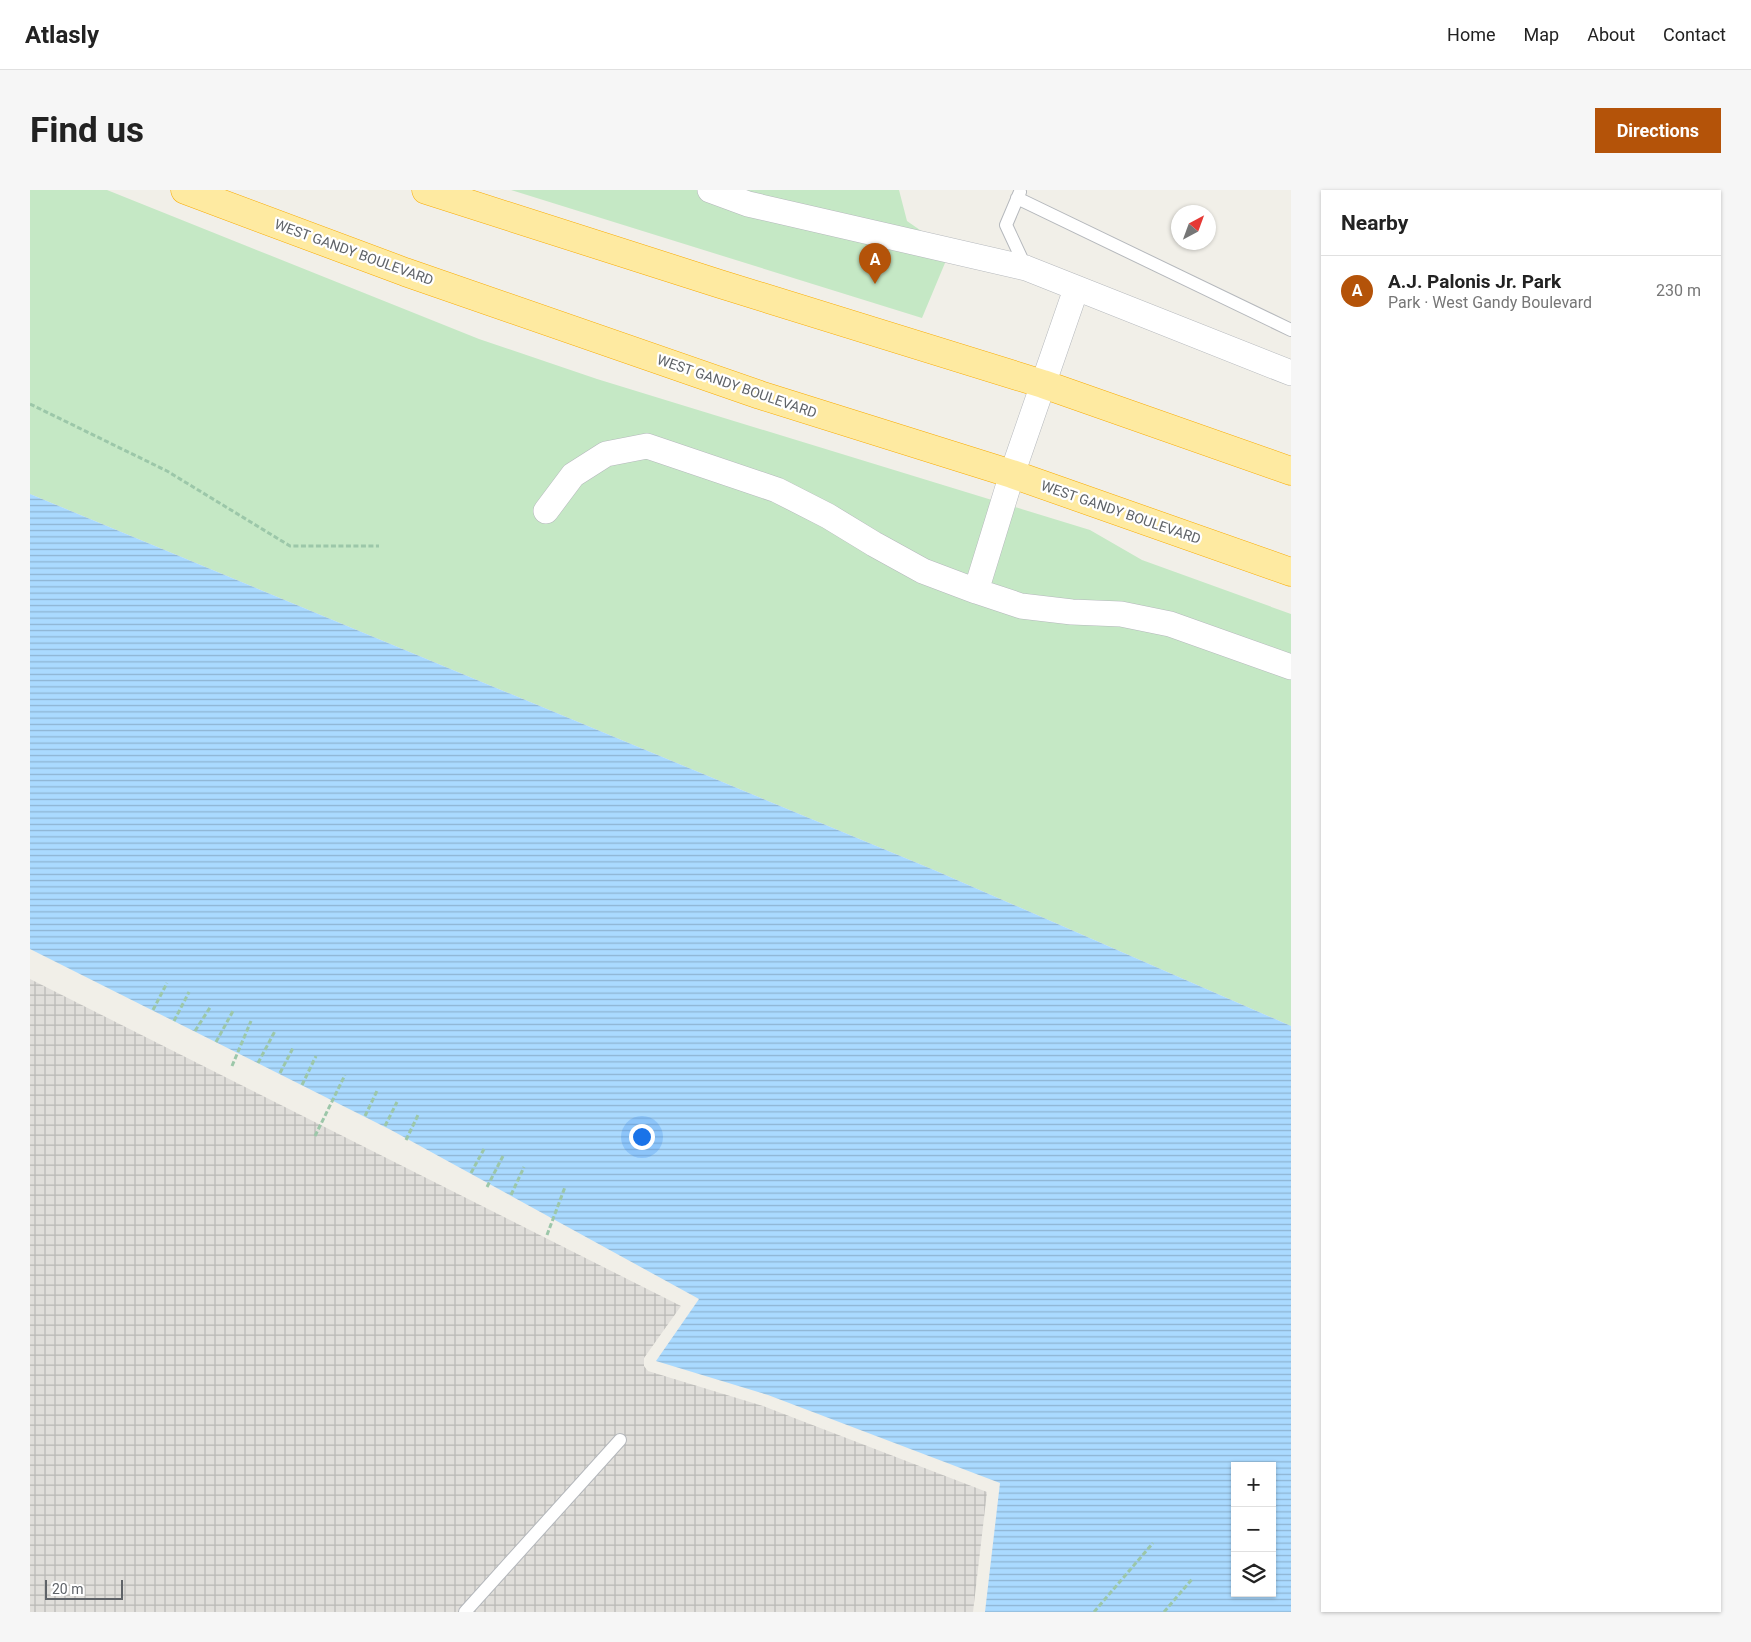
<!DOCTYPE html>
<html lang="en">
<head>
<meta charset="utf-8">
<style>
	:root { --surface:#fff; --page:#f6f6f6; --text:#222; --muted:#767676; --line:#e0e0e0; --accent:#b45309 }
	body { margin:0; font-family:Roboto,sans-serif; background:var(--page); color:var(--text) }
	.controls { position:absolute; right:15px; bottom:15px; display:grid; overflow:hidden; border-radius:0px; box-shadow:0 1px 4px #0004 }
	.controls button { width:45px; height:45px; display:grid; place-items:center; padding:0; border:0; border-bottom:1px solid var(--line); background:var(--surface); color:var(--text); font:25px sans-serif }
	.compass { position:absolute; left:1141px; top:15px; width:45px; height:45px; border-radius:50%; background:var(--surface); box-shadow:0 1px 4px #0004; rotate:41deg }
	.scale { position:absolute; left:15px; bottom:12px; width:78px; box-sizing:border-box; padding-left:5px; border:2px solid #5f6368; border-top:0; font-size:14px; line-height:18px; white-space:nowrap; color:#5f6368; -webkit-text-stroke:4px #fff; paint-order:stroke }
	.you { position:absolute; left:611px; top:946px; width:18px; height:18px; margin:-12px; border:4px solid #fff; border-radius:50%; background:#1a73e8; box-shadow:0 0 0 8px #1a73e833 }
	.badge { display:grid; place-items:center; width:32px; height:32px; border-radius:50%; background:var(--accent); color:#fff; font-size:16px; font-weight:700 }
	.pin { position:absolute; translate:-50% -41px; filter:drop-shadow(0 1px 2px #0008) }
	.pin::after { content:''; position:absolute; top:26px; width:18px; height:15px; background:inherit; clip-path:polygon(0 0,100% 0,50% 100%) }
	.list { margin:0; padding:0; list-style:none }
	h2 { display:flex; justify-content:space-between; align-items:center; height:65px; margin:0; padding:0 20px; font-size:21px }
	h2 small { font-size:16px; font-weight:400; color:var(--muted) }
	.list li { display:grid; grid-template-columns:32px 1fr auto; gap:15px; align-items:center; box-sizing:border-box; height:70px; padding:0 20px; border-top:1px solid var(--line) }
	.list b { display:block; font-size:19px; white-space:nowrap }
	.list p { margin:0; font-size:16px; white-space:nowrap; color:var(--muted) }
	.list em { font-size:16px; font-style:normal; color:var(--muted) }
	.icon { flex:none; width:28px; height:28px; fill:none; stroke:currentColor; stroke-width:2; stroke-linecap:round; stroke-linejoin:round }
	.map { position:relative; flex:none; width:1261px; height:1422px; overflow:hidden; border-radius:0px }
	header { display:flex; align-items:center; gap:30px; box-sizing:border-box; height:70px; padding:0 25px; background:var(--surface); border-bottom:1px solid var(--line) }
	header strong { font-size:24px }
	nav { display:flex; gap:28px; margin-inline-start:auto; font-size:18px }
	.intro { display:flex; align-items:center; justify-content:space-between; box-sizing:border-box; height:120px; padding:0 30px }
	h1 { margin:0; font-size:35px }
	.button { padding:12px 22px; border-radius:0px; background:var(--accent); color:#fff; font-size:18px; font-weight:700 }
	main { display:flex; gap:30px; padding:0 30px }
	aside { flex:1; background:var(--surface); border-radius:0px; box-shadow:0 1px 4px #0004 }
	.map>svg:first-child { display:block }
	.industrial { fill:url(#industrial-grid) }
	.park { fill:#c5e8c5 }
	.water { fill:url(#water-rules); fill-rule:evenodd }
	.lines { fill:none; stroke-linecap:round; stroke-linejoin:round }
	.service-casing { stroke:#b5b8bc; stroke-width:14 }
	.minor-casing { stroke:#b5b8bc; stroke-width:26 }
	.trunk-casing { stroke:#f9ab00; stroke-width:29 }
	.path { stroke:#9cc7a9; stroke-width:3; stroke-dasharray:5 2.5; stroke-linecap:butt }
	.service { stroke:#fff; stroke-width:12 }
	.minor { stroke:#fff; stroke-width:25 }
	.trunk { stroke:#feeaa1; stroke-width:28 }
	.labels { text-anchor:middle; dominant-baseline:central; stroke-width:4.5; stroke-linejoin:round; paint-order:stroke }
	.street-label { font-size:14px; fill:#5f6368; stroke:#fff }
</style>
</head>
<body>
<header>
<strong>Atlasly</strong>
<nav><a>Home</a><a>Map</a><a>About</a><a>Contact</a></nav>
</header>
<div class="intro"><h1>Find us</h1><a class="button">Directions</a></div>
<main>
<div class="map">
<svg width="1261" height="1422" viewBox="0 0 1261 1422">
	<defs>
		<pattern id="industrial-grid" width="8" height="8" patternUnits="userSpaceOnUse" patternTransform="scale(1.25)"><rect width="8" height="8" fill="#e0deda"/><path d="M0 4h8M4 0v8" fill="none" stroke="#b9b8b5"/></pattern>
		<pattern id="water-rules" width="6" height="5" patternUnits="userSpaceOnUse" patternTransform="scale(1.25)"><rect width="6" height="5" fill="#aadaff"/><path d="M0 2.5h6" fill="none" stroke="#8eb4d2"/></pattern>
	</defs>
	<rect width="100%" height="100%" fill="#f1efe8"/>
	<!-- industrial -->
	<path class="industrial" d="M 0,789 L 651,1116 L 614,1168 L 614,1176 L 618,1181 L 733,1216 L 957,1302 L 943,1422 L 0,1422 Z"/>
	<!-- park -->
	<path class="park" d="M 0,0 L 77,0 L 449,149 L 567,189 L 1060,340 L 1112,370 L 1261,424 L 1261,836 L 904,680 L 0,304 Z
		M 481,0 L 869,0 L 877,31 L 920,61 L 892,128 Z"/>
	<!-- water -->
	<path class="water" d="M 0,304 L 904,680 L 1261,836 L 1261,1422 L 955,1422 L 970,1293 L 738,1205 L 626,1171 L 669,1109 L 361,940 L 0,759 ZM 1205,1276 L 1242,1276 L 1242,1403 L 1205,1403 Z"/>
	<g class="lines">
		<defs>
			<path id="service" d="M 990,2 L 976,35 L 996,78
				M 987,8 L 1261,140
				M 435,1422 L 590,1250"/>
			<path id="minor" d="M 680,0 L 718,14 L 996,78 L 1261,183
				M 516,321 L 543,285 L 576,264 L 617,256 L 747,300 L 798,326 L 844,354 L 893,381 L 946,401 L 991,416 L 1042,422 L 1091,424 L 1140,434 L 1261,477
				M 946,401 L 982,284 L 1046,99"/>
			<path id="trunk" d="M 155,0 L 375,82 L 730,205 L 982,284 L 1261,382
				M 396,0 L 690,94 L 1013,194 L 1261,281"/>
		</defs>
		<!-- service casing -->
		<use href="#service" class="service-casing"/>
		<!-- minor casing -->
		<use href="#minor" class="minor-casing"/>
		<!-- trunk casing -->
		<use href="#trunk" class="trunk-casing"/>
		<!-- path -->
		<path class="path" d="M 0,214 L 137,281 L 260,356 L 349,356
			M 123,820 L 137,793
			M 144,831 L 159,802
			M 165,841 L 181,816
			M 186,852 L 203,821
			M 228,873 L 245,841
			M 202,876 L 221,831
			M 250,883 L 263,858
			M 272,895 L 286,866
			M 335,926 L 347,901
			M 355,936 L 367,912
			M 285,946 L 315,885
			M 376,950 L 389,923
			M 441,983 L 454,959
			M 457,997 L 473,966
			M 481,1005 L 494,977
			M 517,1045 L 535,997
			M 1064,1422 L 1123,1353
			M 1134,1422 L 1163,1388"/>
		<!-- service -->
		<use href="#service" class="service"/>
		<!-- minor -->
		<use href="#minor" class="minor"/>
		<!-- trunk -->
		<use href="#trunk" class="trunk"/>
	</g>
	<g class="labels">
		<!-- street labels -->
		<g class="street-label">
			<text transform="translate(324 62) rotate(20)">WEST GANDY BOULEVARD</text>
			<text transform="translate(707 196) rotate(19)">WEST GANDY BOULEVARD</text>
			<text transform="translate(1091 322) rotate(19)">WEST GANDY BOULEVARD</text>
		</g>
	</g>
</svg>
<div class="controls">
<button>+</button>
<button>−</button>
<button><svg class="icon" aria-label="layers" viewBox="0 0 24 24"><path d="M12 4l9 5-9 5-9-5zM3 14l9 5 9-5"/></svg></button>
</div>
<svg class="compass" viewBox="-18 -18 36 36"><path d="M0-13l5 13h-10z" fill="#e53935"/><path d="M0 13l5-13h-10z" fill="#767676"/></svg>
<div class="scale">20 m</div>
<div class="you"></div>
<div class="pin badge" style="left:845px;top:94px">A</div>
</div>
<aside>
<h2>Nearby<small></small></h2>
<ul class="list">
<li><span class="badge">A</span><div><b>A.J. Palonis Jr. Park</b><p>Park · West Gandy Boulevard</p></div><em>230 m</em></li>
</ul>
</aside>
</main>
</body>
</html>
